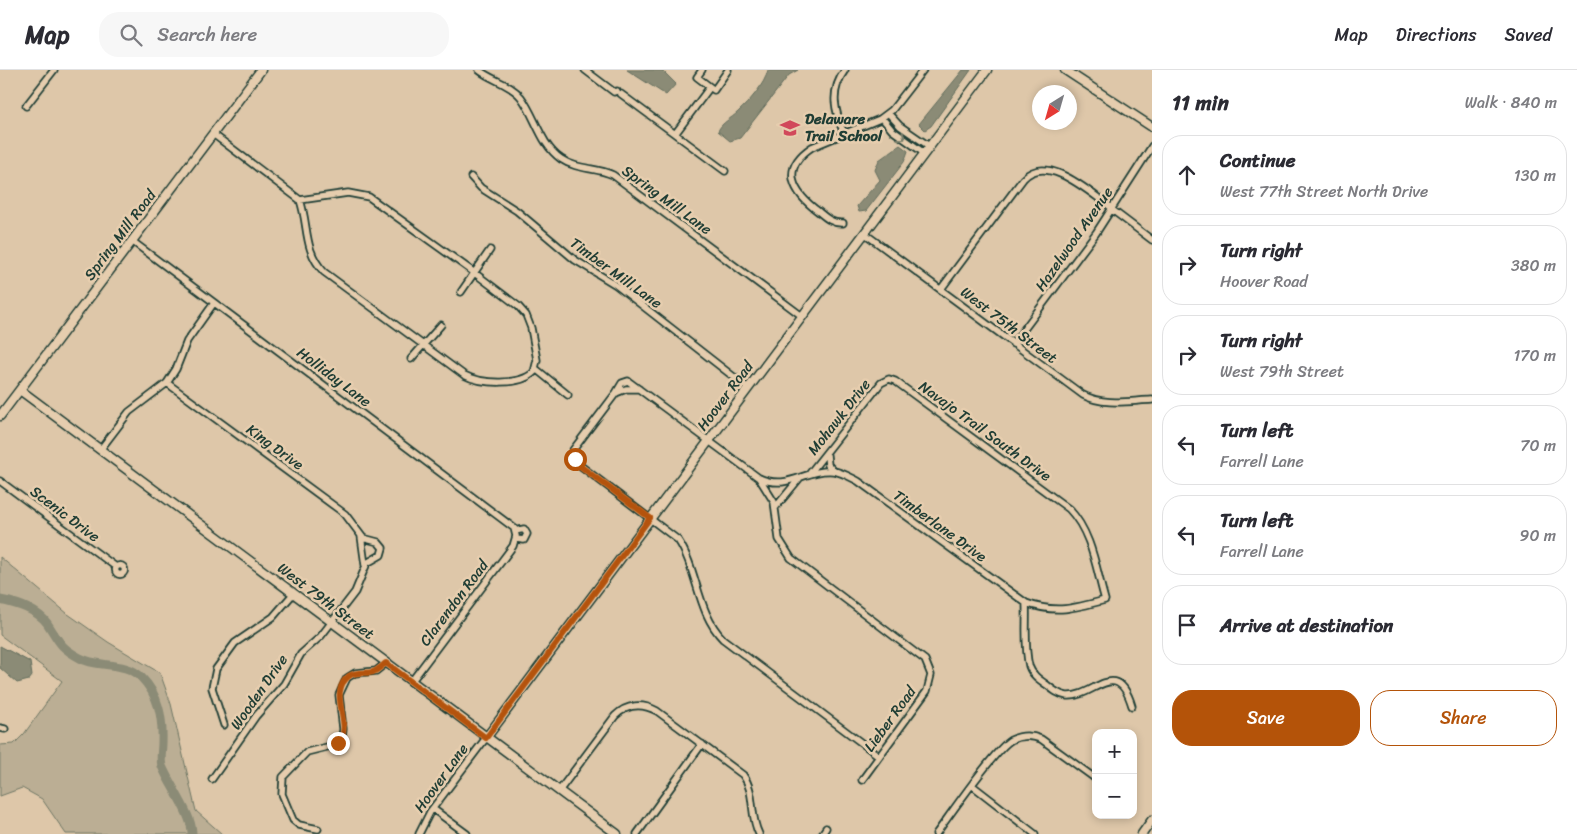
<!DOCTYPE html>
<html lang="en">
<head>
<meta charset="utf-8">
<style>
	:root { --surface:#fff; --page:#f7f7f7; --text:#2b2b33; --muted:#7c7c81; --line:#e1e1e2; --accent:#b45309 }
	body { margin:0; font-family:Sriracha,sans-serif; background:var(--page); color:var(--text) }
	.controls { position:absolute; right:15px; bottom:15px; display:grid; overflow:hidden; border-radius:10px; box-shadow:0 2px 8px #0003 }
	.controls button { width:45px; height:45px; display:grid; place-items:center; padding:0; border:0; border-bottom:1px solid var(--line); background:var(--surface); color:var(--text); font:25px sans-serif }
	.compass { position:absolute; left:1032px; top:15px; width:45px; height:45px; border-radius:50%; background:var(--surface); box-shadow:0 2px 8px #0003; rotate:217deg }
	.stop { position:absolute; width:15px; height:15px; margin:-11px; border:4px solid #b45309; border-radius:50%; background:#fff }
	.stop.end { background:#b45309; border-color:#fff; box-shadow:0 1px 5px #0008 }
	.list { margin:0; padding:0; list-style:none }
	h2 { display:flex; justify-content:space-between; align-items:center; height:65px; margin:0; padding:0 20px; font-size:21px }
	h2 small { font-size:16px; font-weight:400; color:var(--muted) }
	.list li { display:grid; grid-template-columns:32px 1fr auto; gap:15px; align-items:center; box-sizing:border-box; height:80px; margin:0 10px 10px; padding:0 10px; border:1px solid var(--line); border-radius:20px }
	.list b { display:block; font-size:19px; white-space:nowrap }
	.list p { margin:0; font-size:16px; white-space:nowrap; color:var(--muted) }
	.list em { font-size:16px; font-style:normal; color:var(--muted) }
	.actions { display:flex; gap:10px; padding:15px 20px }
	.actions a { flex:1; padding:11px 0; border:1px solid var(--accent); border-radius:20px; text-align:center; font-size:18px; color:var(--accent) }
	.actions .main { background:var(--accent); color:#fff }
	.icon { flex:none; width:28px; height:28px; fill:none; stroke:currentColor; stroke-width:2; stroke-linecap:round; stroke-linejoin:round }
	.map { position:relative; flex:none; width:1152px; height:764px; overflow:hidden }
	header { display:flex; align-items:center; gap:30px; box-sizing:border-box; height:70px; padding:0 25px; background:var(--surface); border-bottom:1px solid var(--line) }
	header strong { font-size:24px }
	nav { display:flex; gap:28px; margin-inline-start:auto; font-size:18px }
	.search { width:350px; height:45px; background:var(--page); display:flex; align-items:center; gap:12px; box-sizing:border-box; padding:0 18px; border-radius:20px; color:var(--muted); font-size:19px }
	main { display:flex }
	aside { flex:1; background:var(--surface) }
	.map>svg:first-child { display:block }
	.green { fill:#bbae94; stroke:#6d7664 }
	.water { fill:#8b8b76; stroke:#606c5c }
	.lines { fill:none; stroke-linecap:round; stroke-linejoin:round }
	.river { stroke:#8b8b76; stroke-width:9 }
	.street-casing { stroke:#1f3d34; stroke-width:9 }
	.secondary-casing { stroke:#1f3d34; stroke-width:11 }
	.street { stroke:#e6cdae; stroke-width:5.5 }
	.secondary { stroke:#e6cdae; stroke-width:8 }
	.oneway { stroke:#797e6b }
	.route { stroke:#b45309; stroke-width:6 }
	.labels { text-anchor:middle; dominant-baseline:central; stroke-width:5; stroke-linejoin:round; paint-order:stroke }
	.poi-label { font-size:15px; font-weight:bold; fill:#1f3d34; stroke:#e6cdae; text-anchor:start }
	.street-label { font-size:15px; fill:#1f3d34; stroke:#e6cdae }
</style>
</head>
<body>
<header>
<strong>Map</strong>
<div class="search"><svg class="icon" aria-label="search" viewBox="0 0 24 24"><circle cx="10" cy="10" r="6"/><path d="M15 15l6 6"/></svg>Search here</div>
<nav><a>Map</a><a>Directions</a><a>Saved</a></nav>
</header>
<main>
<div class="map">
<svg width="1152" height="764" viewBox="0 0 1152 764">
	<rect width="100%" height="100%" fill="#dec7a9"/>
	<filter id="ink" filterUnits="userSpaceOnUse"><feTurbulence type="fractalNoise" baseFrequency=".02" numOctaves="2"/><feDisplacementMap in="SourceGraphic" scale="10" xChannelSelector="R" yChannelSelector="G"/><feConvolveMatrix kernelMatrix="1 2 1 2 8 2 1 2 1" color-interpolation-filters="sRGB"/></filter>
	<g filter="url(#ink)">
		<!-- green -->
		<path class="green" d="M 0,487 L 68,544 L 108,572 L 160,603 L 171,634 L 196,741 L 222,764 L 66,764 L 42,729 L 22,718 L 0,726 L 0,675 L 14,674 L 24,664 L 62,611 L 0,565 Z"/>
		<!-- water -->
		<path class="water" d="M 627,0 L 662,0 L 676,14 L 666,25 Z
			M 768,0 L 798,0 L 789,5 L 740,68 L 730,71 L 718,61 C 722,52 731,49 738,42 C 749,32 765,14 768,0 Z
			M 963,0 L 971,0 L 931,56 L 925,60 L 919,54 Z
			M 900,75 L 908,81 L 904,92 L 866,141 L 859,142 L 857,136 L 880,110 L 875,100 L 879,90 Z
			M 0,576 L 30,592 L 32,606 L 29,610 L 17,613 L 0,598 Z"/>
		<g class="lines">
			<!-- river -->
			<path class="river" d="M 0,530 C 16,533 37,540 47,553 C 59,571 59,577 80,588 C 97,598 126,591 141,607 C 159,625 163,648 162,673 C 162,680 160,689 162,696 C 170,716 193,746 192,764"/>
			<defs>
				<path id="street" d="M 479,0 C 491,10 511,14 521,27 C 536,47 540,74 561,89 C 577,100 596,97 613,105 L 802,246
					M 585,0 L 614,22 L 617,21
					M 702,0 L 697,7 L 714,20 L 728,0
					M 621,24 L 725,101
					M 26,36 L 54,0
					M 888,43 L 900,56 L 929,76
					M 882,48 L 892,60 L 924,83
					M 213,64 L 300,130 C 309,156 303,180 324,202 L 464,305 C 481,314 520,316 534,302 L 537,290 L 531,258 L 526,245 L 518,236 L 472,201 L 369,127 L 348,123 L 300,130
					M 675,64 L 710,17
					M 844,64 C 835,41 829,22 845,0
					M 471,107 L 481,118 L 517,141 L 575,190 L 616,215 L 748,318
					M 1111,139 L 1152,170
					M 843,153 C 833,154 826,148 819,142 C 793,123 779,99 812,77 L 880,49 L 892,40 L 923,0
					M 864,163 L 1083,325 C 1104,336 1129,331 1152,330
					M 132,171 L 514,458 L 516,466 L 513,476 L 411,612
					M 941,219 L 1023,109 C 1047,82 1090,123 1112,138
					M 461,222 L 490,180
					M 1013,274 L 1096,163 L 1152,76
					M 411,289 L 441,255
					M 536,299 L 568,325
					M 167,313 L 345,444 L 363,468 L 378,472 L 383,478 L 381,485 L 367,493 L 355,522 L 321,566 L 301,584 L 284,614 L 256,646 L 212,709
					M 639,319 L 626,319 L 616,323 L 573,380 L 577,393 L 678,470 C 698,500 697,543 723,569 L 879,686
					M 616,323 L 622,313 L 628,311 L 759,408 L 774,432 L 779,469 L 791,488 L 925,590 L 931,605 L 927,621 L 862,710
					M 100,380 L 129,342 L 167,313 L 176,299 L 187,271 L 214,233
					M 827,385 L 828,395 L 834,401
					M 759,408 C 789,421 804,399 833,401 C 842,402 850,407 858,411 L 1026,533 C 1055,544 1076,538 1105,530 C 1096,499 1092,463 1069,439 L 895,311 L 889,309 L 881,313 L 810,403
					M 0,411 L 116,497
					M 775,438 L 799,409
					M 515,461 L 524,459 L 527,464 L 524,470 L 516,469
					M 361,466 L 365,495
					M115.5 500a4.5 4.5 0 1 1 9 0a4.5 4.5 0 1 1-9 0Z
					M 1026,533 C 1027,553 1024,577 1029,596 C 1032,605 1040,610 1047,615 C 1053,620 1059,625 1067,626 C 1094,628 1117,586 1132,636
					M 224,655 L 212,618 L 216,599 L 235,573 L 273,547 L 293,524
					M 0,658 L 5,659
					M 973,716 L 1035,764
					M 559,721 L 615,646 C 627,634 642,633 657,641 L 743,705 C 756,723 749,745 759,764
					M 433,739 L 467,764
					M 318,759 L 299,755 L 293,750 L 282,724 L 283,707 L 307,682 L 335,675 L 342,668 L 343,659 L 339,625 L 347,608 L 355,603 L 376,601 L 386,593
					M 419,764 L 430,742 L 486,668
					M 637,764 L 702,674
					M 822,764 L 826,758
					M 936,764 C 950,745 995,679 1011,670 C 1021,665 1031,665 1041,669 L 1096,709"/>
				<path id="secondary" d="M 1065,0 L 1152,57
					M 20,320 L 617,764
					M 0,346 L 261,0
					M 486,668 L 987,0
					M 1142,764 L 1152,750"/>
			</defs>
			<!-- street casing -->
			<use href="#street" class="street-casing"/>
			<!-- secondary casing -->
			<use href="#secondary" class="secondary-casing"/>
			<!-- street -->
			<use href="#street" class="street"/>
			<!-- secondary -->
			<use href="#secondary" class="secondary"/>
		</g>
		<!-- one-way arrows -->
		<defs><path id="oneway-chevron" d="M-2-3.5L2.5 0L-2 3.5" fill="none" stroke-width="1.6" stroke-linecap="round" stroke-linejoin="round" transform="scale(1.25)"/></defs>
		<use class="oneway" href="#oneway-chevron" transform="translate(902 67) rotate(37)"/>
	</g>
	<g class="lines" filter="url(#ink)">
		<!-- route -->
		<path class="route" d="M 338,673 C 355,655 326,623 349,606 C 356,601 365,604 373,602 C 378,600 382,596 386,593 L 486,668 L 650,448 L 580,396 L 575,389"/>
	</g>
	<!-- icons -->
	<defs>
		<symbol id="school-bare" viewBox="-9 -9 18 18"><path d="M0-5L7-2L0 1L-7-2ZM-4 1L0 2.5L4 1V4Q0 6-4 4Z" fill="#d1495b" stroke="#e6cdae" stroke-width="2.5" paint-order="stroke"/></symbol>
	</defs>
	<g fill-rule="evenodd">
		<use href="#school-bare" x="776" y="44" width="28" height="28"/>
	</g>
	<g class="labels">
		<!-- poi labels -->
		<g class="poi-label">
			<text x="805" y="49">Delaware<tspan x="805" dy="17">Trail School</tspan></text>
		</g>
		<!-- street labels -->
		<g class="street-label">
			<text transform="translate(667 130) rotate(36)">Spring Mill Lane</text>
			<text transform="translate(120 165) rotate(-53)">Spring Mill Road</text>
			<text transform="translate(1074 169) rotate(-55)">Hazelwood Avenue</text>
			<text transform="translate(616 203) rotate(36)">Timber Mill Lane</text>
			<text transform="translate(1009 255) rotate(37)">West 75th Street</text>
			<text transform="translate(334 307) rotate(37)">Holliday Lane</text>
			<text transform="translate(725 326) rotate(-53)">Hoover Road</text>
			<text transform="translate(839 347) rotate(-52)">Mohawk Drive</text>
			<text transform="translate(985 361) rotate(36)">Navajo Trail South Drive</text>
			<text transform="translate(275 377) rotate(36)">King Drive</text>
			<text transform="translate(65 444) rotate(37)">Scenic Drive</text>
			<text transform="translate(940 456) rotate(36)">Timberlane Drive</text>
			<text transform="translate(326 531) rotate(37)">West 79th Street</text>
			<text transform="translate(454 533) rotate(-53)">Clarendon Road</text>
			<text transform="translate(259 622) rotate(-55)">Wooden Drive</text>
			<text transform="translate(890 649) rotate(-54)">Lieber Road</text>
			<text transform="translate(441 708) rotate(-54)">Hoover Lane</text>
		</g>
	</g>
</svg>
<div class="controls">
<button>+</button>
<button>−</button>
</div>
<svg class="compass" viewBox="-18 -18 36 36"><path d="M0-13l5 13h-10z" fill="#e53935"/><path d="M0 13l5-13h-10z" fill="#7c7c81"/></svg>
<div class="stop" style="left:575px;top:389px"></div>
<div class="stop end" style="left:338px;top:673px"></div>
</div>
<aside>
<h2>11 min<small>Walk · 840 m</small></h2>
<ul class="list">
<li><svg class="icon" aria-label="ahead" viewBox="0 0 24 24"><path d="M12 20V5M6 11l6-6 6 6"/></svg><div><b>Continue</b><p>West 77th Street North Drive</p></div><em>130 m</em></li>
<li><svg class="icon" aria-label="right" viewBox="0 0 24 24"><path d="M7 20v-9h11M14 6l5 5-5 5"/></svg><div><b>Turn right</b><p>Hoover Road</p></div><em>380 m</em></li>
<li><svg class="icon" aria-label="right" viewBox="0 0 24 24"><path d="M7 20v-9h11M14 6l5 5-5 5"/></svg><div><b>Turn right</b><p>West 79th Street</p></div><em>170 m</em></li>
<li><svg class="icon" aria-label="left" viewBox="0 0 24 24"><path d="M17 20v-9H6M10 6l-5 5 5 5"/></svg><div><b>Turn left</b><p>Farrell Lane</p></div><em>70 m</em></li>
<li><svg class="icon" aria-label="left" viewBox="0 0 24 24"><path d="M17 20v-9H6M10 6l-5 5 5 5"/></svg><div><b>Turn left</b><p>Farrell Lane</p></div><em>90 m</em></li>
<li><svg class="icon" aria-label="arrive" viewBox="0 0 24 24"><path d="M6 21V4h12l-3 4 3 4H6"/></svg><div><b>Arrive at destination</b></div></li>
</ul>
<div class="actions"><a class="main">Save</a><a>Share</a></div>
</aside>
</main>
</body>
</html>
